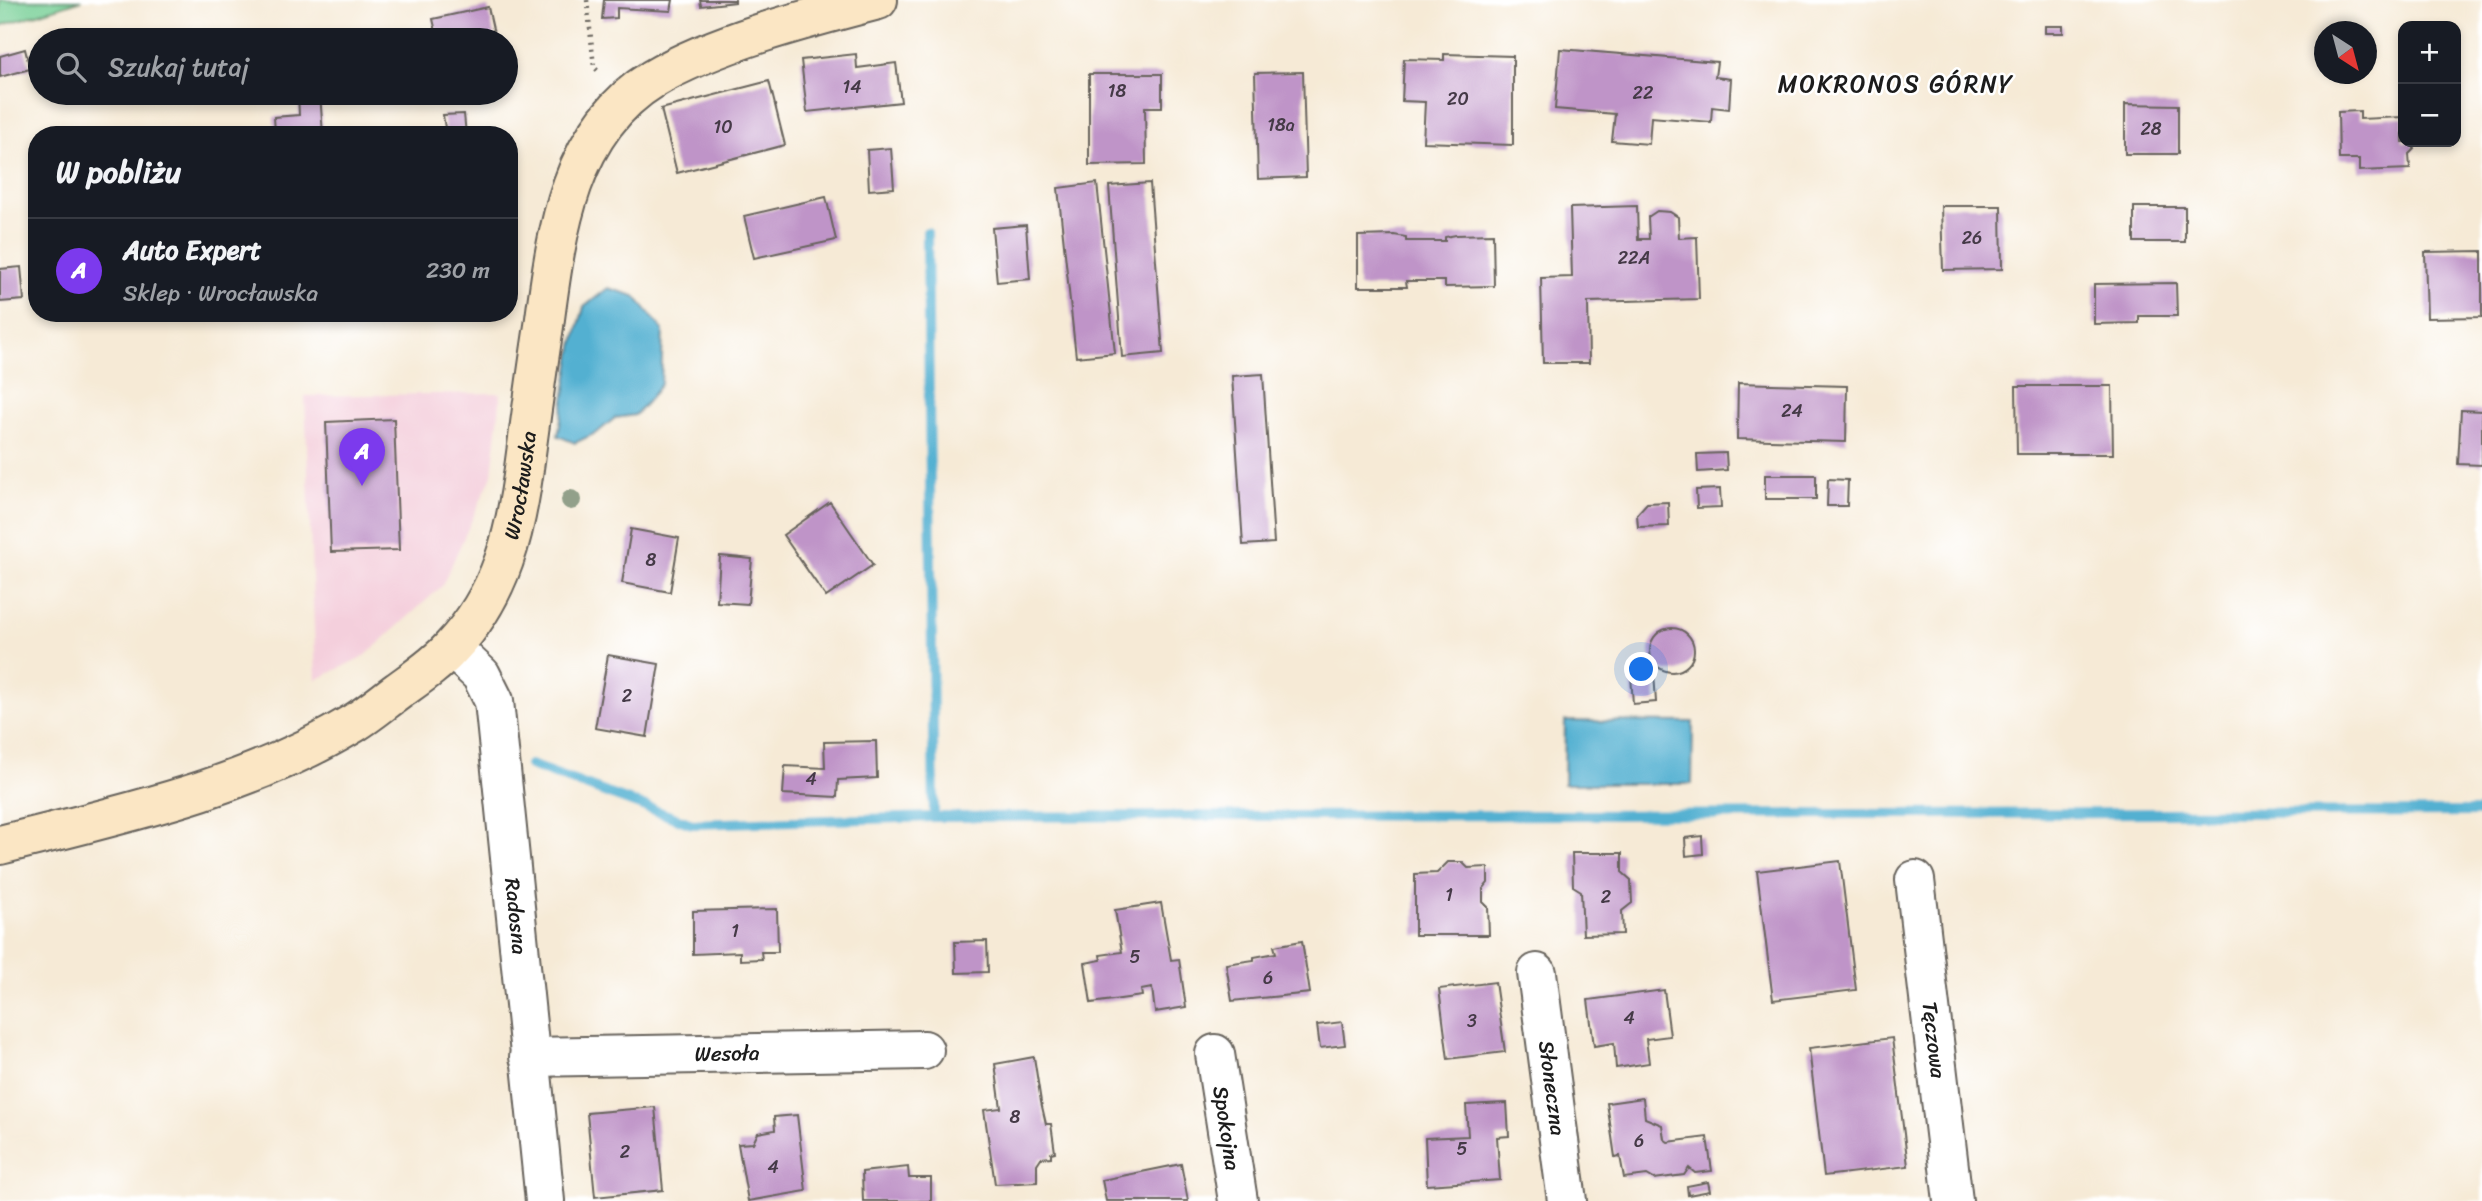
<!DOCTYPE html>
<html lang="pl">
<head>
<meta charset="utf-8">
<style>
	:root { --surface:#171b24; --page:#242831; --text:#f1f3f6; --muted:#9ea1a6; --line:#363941; --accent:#7c3aed }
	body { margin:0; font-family:Sriracha,sans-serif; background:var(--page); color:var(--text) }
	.controls { position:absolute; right:21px; top:21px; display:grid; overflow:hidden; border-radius:14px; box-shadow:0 4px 10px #0003 }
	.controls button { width:63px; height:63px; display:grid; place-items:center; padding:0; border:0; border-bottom:2px solid var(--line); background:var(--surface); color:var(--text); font:35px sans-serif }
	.compass { position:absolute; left:2314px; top:21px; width:63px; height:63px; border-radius:50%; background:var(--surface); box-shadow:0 4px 10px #0003; rotate:144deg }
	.you { position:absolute; left:1642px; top:670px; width:24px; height:24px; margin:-18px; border:5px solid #fff; border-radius:50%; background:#1a73e8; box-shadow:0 0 0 10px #1a73e833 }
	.badge { display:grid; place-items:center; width:46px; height:46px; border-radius:50%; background:var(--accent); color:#fff; font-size:23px; font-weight:700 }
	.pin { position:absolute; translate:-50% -58px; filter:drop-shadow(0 2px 4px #0008) }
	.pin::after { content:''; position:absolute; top:37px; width:24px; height:21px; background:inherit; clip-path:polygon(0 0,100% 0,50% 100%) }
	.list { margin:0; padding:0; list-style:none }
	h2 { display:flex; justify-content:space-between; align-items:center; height:91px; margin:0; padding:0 28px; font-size:30px }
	h2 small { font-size:23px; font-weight:400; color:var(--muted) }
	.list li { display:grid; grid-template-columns:46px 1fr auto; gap:21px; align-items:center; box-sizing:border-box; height:105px; padding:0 28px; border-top:2px solid var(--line) }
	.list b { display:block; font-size:26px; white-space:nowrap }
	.list p { margin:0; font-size:23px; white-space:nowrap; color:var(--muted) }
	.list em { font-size:23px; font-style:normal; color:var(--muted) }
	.icon { flex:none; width:38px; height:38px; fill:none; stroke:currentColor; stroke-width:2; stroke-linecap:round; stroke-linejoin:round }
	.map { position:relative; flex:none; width:2482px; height:1201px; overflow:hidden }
	.search { position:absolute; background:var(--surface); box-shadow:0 4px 10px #0003; left:28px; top:28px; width:490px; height:77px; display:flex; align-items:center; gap:18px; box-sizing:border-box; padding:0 24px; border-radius:38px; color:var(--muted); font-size:26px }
	.panel { position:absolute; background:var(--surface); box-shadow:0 4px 10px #0003; left:28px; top:126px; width:490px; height:196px; border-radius:28px }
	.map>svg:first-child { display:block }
	.built { fill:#f4cfdc }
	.green { fill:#76cf95; stroke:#497658; stroke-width:2 }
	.water { fill:#53b0d1; stroke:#386676; stroke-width:2 }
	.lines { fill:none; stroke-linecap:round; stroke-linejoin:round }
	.stream { stroke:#53b0d1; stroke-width:10 }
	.building { fill:#bf94c8 }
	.street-casing { stroke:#68645d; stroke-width:42 }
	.secondary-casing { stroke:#68645d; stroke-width:42 }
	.path { stroke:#68645d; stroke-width:4.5; stroke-dasharray:2 5; stroke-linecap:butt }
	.street { stroke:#fff; stroke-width:38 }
	.secondary { stroke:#fbe6c4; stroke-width:38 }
	.tree { fill:#92a08a }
	.labels { text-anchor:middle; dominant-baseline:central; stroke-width:5; stroke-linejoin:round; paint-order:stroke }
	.number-label { font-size:18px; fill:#453a47 }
	.street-label { font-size:21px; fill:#1c1c1c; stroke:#fff }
	.quarter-label { font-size:24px; letter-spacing:2px; fill:#1c1c1c; stroke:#fff }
</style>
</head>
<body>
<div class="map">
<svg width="2482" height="1201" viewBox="0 0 2482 1201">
	<rect width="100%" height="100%" fill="#fff"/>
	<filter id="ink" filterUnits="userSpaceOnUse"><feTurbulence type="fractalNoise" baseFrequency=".0143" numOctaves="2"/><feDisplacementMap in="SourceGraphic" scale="14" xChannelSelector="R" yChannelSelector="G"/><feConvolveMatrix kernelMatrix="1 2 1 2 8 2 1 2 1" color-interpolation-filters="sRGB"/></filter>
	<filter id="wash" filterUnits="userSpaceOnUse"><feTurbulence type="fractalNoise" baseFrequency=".00686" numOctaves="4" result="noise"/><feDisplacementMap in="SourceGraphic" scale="28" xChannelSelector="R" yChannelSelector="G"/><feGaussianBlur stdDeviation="1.57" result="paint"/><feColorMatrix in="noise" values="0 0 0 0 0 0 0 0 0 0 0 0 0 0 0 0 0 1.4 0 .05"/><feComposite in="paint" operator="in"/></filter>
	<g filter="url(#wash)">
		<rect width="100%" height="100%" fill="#f6ead6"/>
		<!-- built -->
		<path class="built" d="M 501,393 L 492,475 L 442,586 L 366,655 L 316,680 L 305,396 Z"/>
		<!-- green -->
		<path class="green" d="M 0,0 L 82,0 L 0,26 Z"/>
		<!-- water -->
		<path class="water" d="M 608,288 L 635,296 L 663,330 L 661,384 L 647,402 L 635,415 L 615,418 L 598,432 L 575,443 L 558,436 L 573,346 L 584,307 Z
			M 1565,721 L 1693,722 L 1692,784 L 1564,784 Z"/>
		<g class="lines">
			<!-- stream -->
			<path class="stream" d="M 927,232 L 934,817
				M 530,765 L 692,824 L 934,817 L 2482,812"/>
		</g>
		<g id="blocks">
			<!-- building -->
			<path class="building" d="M 604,0 L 673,0 L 671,11 L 617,8 L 617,18 L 602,19 Z
				M 700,0 L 735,0 L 735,2 L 701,6 Z
				M 488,7 L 495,38 L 438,40 L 433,19 Z
				M 2045,26 L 2063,26 L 2063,33 L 2045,33 Z
				M 25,49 L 30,69 L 0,77 L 0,56 Z
				M 1560,49 L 1717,62 L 1715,77 L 1731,79 L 1729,109 L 1712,107 L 1711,122 L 1651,117 L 1649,144 L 1612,141 L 1615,114 L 1555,109 Z
				M 856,54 L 857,68 L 896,63 L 901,102 L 807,112 L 801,60 Z
				M 1444,54 L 1513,56 L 1513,145 L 1423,142 L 1425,102 L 1402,101 L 1404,59 L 1444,60 Z
				M 1303,72 L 1306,177 L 1258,179 L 1255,73 Z
				M 1089,74 L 1162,74 L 1162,107 L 1145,107 L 1146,164 L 1089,165 Z
				M 769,81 L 785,145 L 677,173 L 661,109 Z
				M 298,93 L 320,93 L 323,135 L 266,135 L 275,132 L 274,117 L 299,115 Z
				M 2125,104 L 2178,105 L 2178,154 L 2125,154 Z
				M 2360,111 L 2360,119 L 2403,117 L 2403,142 L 2414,142 L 2414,149 L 2409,154 L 2410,169 L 2359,171 L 2359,159 L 2339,159 L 2338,112 Z
				M 464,114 L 466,135 L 446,135 L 443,115 Z
				M 891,148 L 894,188 L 869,190 L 867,150 Z
				M 1097,183 L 1115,353 L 1076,357 L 1058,188 Z
				M 1150,183 L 1163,353 L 1122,357 L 1109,186 Z
				M 826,197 L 836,240 L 754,258 L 744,216 Z
				M 1637,206 L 1638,239 L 1649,239 L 1648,217 L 1657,211 L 1670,212 L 1678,217 L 1679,238 L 1697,237 L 1699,299 L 1588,302 L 1589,363 L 1543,363 L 1541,278 L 1572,277 L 1570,208 Z
				M 1941,206 L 2001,206 L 2002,269 L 1943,270 Z
				M 2134,207 L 2185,207 L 2185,242 L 2134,242 Z
				M 1026,225 L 1030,279 L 997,282 L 992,228 Z
				M 1493,234 L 1494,286 L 1445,287 L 1445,281 L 1406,281 L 1407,287 L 1358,287 L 1358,236 L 1394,235 L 1406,237 L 1406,241 L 1445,241 L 1445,237 L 1456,235 Z
				M 2482,251 L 2482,317 L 2427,318 L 2425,252 Z
				M 21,267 L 24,300 L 0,302 L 0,269 Z
				M 2176,283 L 2177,316 L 2139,316 L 2139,323 L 2094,324 L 2094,284 Z
				M 1263,374 L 1274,543 L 1243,545 L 1232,376 Z
				M 1738,383 L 1847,386 L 1846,442 L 1737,439 Z
				M 2016,386 L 2112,386 L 2113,454 L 2017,454 Z
				M 2461,410 L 2482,411 L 2482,465 L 2458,464 Z
				M 394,419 L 399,550 L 331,552 L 326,422 Z
				M 1726,453 L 1727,470 L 1698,472 L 1697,454 Z
				M 1765,475 L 1816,475 L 1816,499 L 1765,499 Z
				M 1828,479 L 1848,480 L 1847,506 L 1827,506 Z
				M 1720,489 L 1721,507 L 1697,508 L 1696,490 Z
				M 830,502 L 873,565 L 826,597 L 783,535 Z
				M 1668,502 L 1669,526 L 1638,527 L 1637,514 L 1647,503 Z
				M 631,529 L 679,538 L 670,592 L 622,583 Z
				M 720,556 L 752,559 L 748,604 L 717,602 Z
				M1650 650a22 22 0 1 1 44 0a22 22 0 1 1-44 0Z
				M 608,655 L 659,664 L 647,737 L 595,728 Z
				M 1654,673 L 1656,702 L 1633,704 L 1631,675 Z
				M 876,741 L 877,778 L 838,780 L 837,797 L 783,794 L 785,766 L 825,768 L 824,742 Z
				M 1702,836 L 1703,854 L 1686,856 L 1685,838 Z
				M 1572,853 L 1622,853 L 1622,872 L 1631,880 L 1632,903 L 1622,911 L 1623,934 L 1583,935 L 1581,891 L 1573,886 Z
				M 1840,861 L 1856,990 L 1773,1000 L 1757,871 Z
				M 1448,862 L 1462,862 L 1468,868 L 1488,867 L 1488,883 L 1483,889 L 1483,902 L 1488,907 L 1489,935 L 1415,935 L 1415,874 L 1437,873 Z
				M 1161,903 L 1171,960 L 1179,959 L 1186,1007 L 1155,1012 L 1152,988 L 1141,990 L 1142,996 L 1091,1003 L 1085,963 L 1101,960 L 1100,955 L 1122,952 L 1115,910 Z
				M 777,909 L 778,952 L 761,952 L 762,959 L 740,960 L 740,952 L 693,954 L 693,911 Z
				M 987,941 L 988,972 L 956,973 L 955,942 Z
				M 1302,941 L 1310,993 L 1232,1001 L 1226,964 L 1254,960 L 1254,957 L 1276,953 L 1274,946 Z
				M 1495,982 L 1505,1052 L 1448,1059 L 1439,989 Z
				M 1664,990 L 1670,1036 L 1646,1039 L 1649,1063 L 1616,1068 L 1614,1043 L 1594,1046 L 1588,1000 Z
				M 1342,1022 L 1345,1045 L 1320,1048 L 1317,1025 Z
				M 1892,1038 L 1908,1166 L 1824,1176 L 1809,1048 Z
				M 1034,1057 L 1041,1102 L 1046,1124 L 1051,1124 L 1055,1152 L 1051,1153 L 1051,1157 L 1041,1158 L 1037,1164 L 1037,1182 L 995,1184 L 984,1110 L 1001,1108 L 995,1064 Z
				M 1643,1098 L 1645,1118 L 1662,1125 L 1664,1139 L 1668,1142 L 1707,1137 L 1712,1171 L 1695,1173 L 1689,1168 L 1684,1175 L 1654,1179 L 1647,1175 L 1624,1178 L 1620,1156 L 1615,1157 L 1607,1103 Z
				M 1507,1103 L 1509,1136 L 1497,1137 L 1500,1180 L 1427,1185 L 1425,1138 L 1468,1136 L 1466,1105 Z
				M 655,1107 L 663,1190 L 595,1197 L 587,1113 Z
				M 797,1115 L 806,1191 L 748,1201 L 738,1144 L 753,1143 L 758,1133 L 775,1130 L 774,1117 Z
				M 1181,1164 L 1188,1201 L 1106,1201 L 1102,1180 Z
				M 908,1167 L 909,1178 L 931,1178 L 931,1201 L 863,1201 L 862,1172 Z
				M 1708,1182 L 1710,1191 L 1688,1195 L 1687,1186 Z"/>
		</g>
	</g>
	<g filter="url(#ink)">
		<use href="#blocks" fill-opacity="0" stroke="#68645d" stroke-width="2"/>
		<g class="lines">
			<defs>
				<g id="street">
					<path id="s1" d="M 452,648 L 481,675 L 494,701 L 545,1201"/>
					<path id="s2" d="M 1915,880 L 1953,1201"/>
					<path id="s3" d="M 1537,973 L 1567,1201"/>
					<path id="s4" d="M 1215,1054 L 1238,1201"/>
					<path id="s5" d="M 529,1057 L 924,1050"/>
				</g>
				<g id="secondary">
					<path id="s6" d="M 0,845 C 119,815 247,788 354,723 C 369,714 383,702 398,691 C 416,678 436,665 451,648 C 502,594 516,532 525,461 C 531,416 537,371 544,326 C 556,236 568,131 653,79 C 713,43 809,18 878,0"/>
				</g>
			</defs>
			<!-- street casing -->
			<use href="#street" class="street-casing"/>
			<!-- secondary casing -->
			<use href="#secondary" class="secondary-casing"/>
			<!-- path -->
			<path class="path" d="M 587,0 L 594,67 L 599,72"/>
			<!-- street -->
			<use href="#street" class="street"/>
			<!-- secondary -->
			<use href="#secondary" class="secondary"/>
		</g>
		<!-- trees -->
		<circle class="tree" cx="571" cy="500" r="10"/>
	</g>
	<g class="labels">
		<!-- number labels -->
		<g class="number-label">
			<text x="852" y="87">14</text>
			<text x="1117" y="91">18</text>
			<text x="1643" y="93">22</text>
			<text x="1458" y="99">20</text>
			<text x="1281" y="125">18a</text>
			<text x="723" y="127">10</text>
			<text x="2151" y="129">28</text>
			<text x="1972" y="238">26</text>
			<text x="1634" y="258">22A</text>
			<text x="1792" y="411">24</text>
			<text x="651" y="560">8</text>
			<text x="627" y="696">2</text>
			<text x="811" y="779">4</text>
			<text x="1449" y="895">1</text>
			<text x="1606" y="897">2</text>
			<text x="735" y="931">1</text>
			<text x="1135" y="957">5</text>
			<text x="1268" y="978">6</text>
			<text x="1629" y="1018">4</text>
			<text x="1472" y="1021">3</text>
			<text x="1015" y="1117">8</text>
			<text x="1639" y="1141">6</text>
			<text x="1462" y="1149">5</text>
			<text x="625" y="1152">2</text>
			<text x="773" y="1167">4</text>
		</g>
		<!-- street labels -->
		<g class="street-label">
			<text stroke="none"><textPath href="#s6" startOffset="679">Wrocławska</textPath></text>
			<text stroke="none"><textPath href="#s1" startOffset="285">Radosna</textPath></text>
			<text stroke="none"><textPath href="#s2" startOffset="161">Tęczowa</textPath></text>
			<text stroke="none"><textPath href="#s5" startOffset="198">Wesoła</textPath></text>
			<text stroke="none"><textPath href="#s3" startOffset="116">Słoneczna</textPath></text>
			<text stroke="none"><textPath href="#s4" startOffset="75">Spokojna</textPath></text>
		</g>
		<!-- quarter labels -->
		<g class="quarter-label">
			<text x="1896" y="84">MOKRONOS GÓRNY</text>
		</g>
	</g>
</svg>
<div class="controls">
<button>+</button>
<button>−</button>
</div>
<svg class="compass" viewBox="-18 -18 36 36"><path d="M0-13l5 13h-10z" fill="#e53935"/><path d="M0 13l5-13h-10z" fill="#9ea1a6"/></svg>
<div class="you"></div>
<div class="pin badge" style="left:362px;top:486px">A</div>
<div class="search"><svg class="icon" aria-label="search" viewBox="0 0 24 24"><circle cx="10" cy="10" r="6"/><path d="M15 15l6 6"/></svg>Szukaj tutaj</div>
<section class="panel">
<h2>W pobliżu<small></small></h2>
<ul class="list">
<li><span class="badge">A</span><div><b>Auto Expert</b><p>Sklep · Wrocławska</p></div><em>230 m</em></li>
</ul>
</section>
</div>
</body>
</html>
